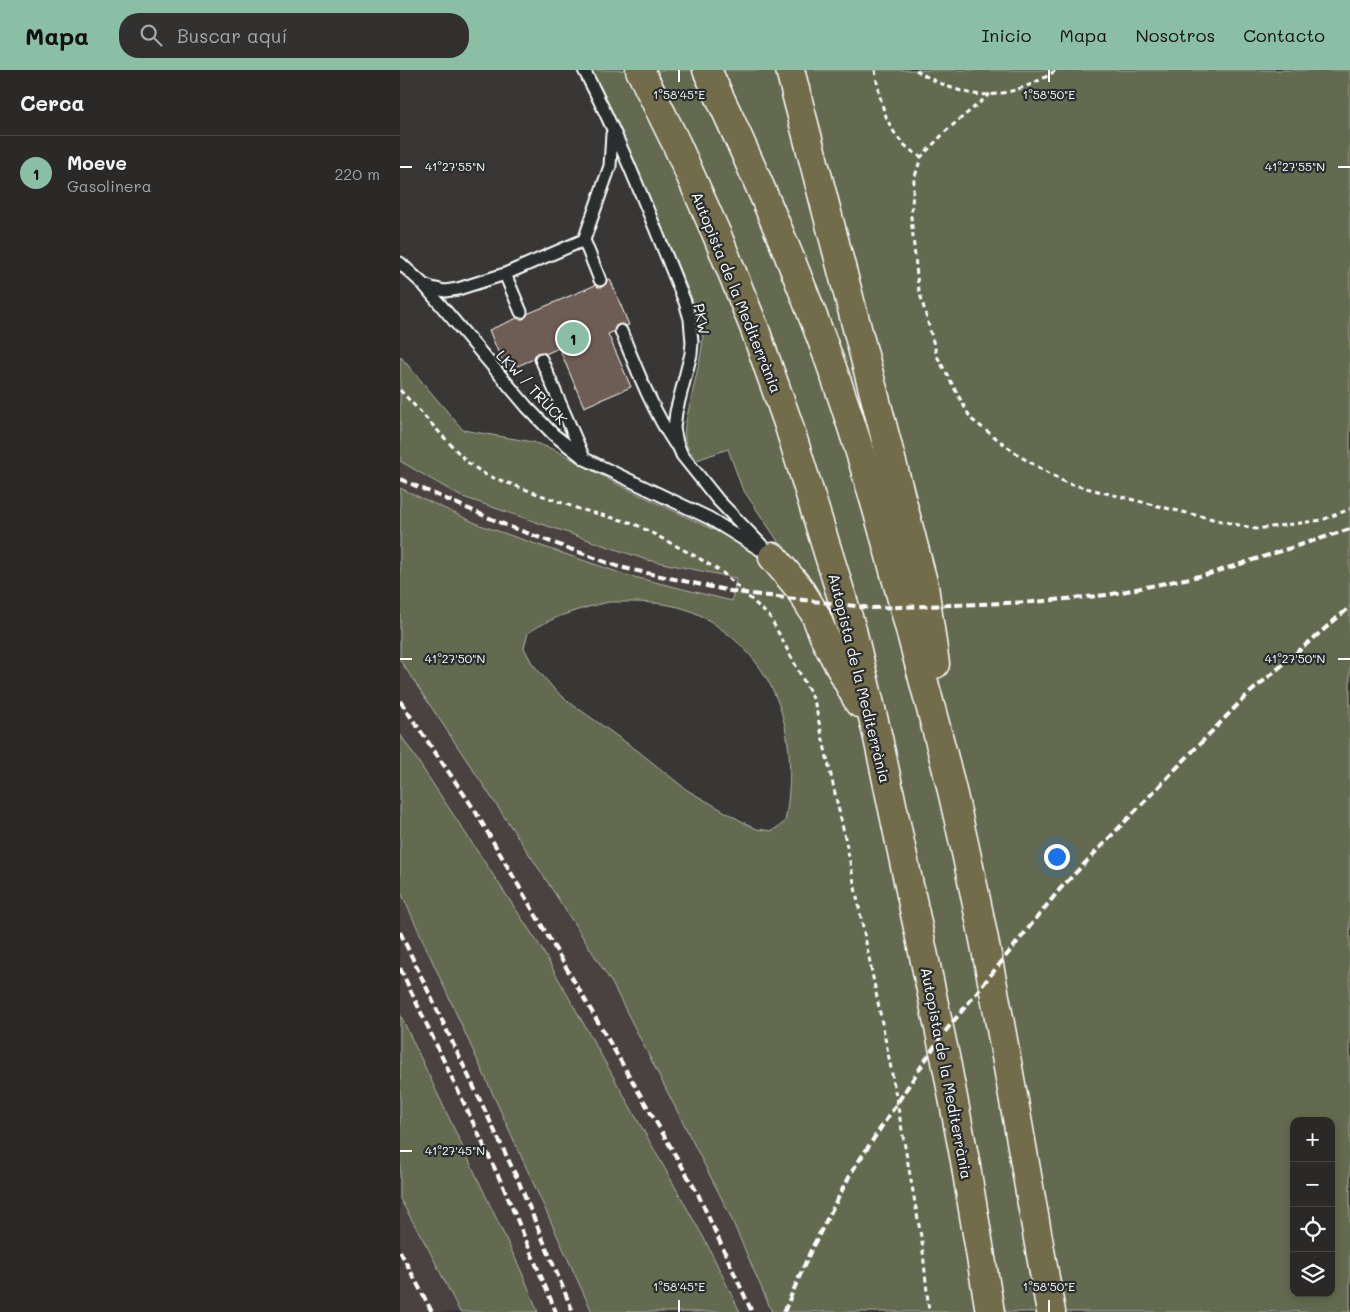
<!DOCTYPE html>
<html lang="es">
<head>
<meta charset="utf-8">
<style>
	:root { --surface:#2a2928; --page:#323130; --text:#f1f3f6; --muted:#a5a6a8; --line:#464545; --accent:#8abfa5 }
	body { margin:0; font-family:Mali,sans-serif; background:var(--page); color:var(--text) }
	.controls { position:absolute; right:15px; bottom:15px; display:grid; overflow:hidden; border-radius:10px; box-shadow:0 2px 8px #0003 }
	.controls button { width:45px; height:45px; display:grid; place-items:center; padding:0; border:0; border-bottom:1px solid var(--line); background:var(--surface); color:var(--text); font:25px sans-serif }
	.you { position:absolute; left:656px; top:786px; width:18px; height:18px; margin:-12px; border:4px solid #fff; border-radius:50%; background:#1a73e8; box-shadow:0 0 0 8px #1a73e833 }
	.badge { display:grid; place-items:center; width:32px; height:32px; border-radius:50%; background:var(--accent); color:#111; font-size:16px; font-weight:700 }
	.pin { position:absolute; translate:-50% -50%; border:2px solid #fff; box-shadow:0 1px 5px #0006 }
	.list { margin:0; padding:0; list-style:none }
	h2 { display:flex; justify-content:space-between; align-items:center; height:65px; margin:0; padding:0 20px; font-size:21px }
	h2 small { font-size:16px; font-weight:400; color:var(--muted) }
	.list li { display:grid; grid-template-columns:32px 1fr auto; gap:15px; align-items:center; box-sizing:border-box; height:75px; padding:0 20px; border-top:1px solid var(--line) }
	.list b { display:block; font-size:19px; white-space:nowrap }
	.list p { margin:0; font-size:16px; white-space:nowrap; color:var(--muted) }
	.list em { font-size:16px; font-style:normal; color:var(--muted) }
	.icon { flex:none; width:28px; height:28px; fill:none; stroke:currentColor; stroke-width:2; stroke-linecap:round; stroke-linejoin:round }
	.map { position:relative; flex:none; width:950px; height:1242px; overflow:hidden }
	header { display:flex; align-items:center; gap:30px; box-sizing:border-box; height:70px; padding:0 25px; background:var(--accent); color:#111 }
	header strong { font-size:24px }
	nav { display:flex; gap:28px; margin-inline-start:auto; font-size:18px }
	.search { width:350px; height:45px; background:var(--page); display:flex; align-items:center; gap:12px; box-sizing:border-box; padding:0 18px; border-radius:20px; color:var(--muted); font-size:19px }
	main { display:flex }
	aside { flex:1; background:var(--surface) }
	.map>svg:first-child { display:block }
	.built { fill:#48423f }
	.green { fill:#636a50; stroke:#b1b4a8; fill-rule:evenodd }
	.building { fill:#6e5d55; stroke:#fff }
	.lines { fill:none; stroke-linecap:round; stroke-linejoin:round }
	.lane-casing { stroke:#fff; stroke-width:15 }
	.highway-casing { stroke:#fff; stroke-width:31 }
	.path { stroke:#fff; stroke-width:3; stroke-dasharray:5 4; stroke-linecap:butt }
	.lane { stroke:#2a2d2e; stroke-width:11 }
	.highway { stroke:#736c4b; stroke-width:28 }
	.rail { stroke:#fff; stroke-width:4; stroke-dasharray:8 4; stroke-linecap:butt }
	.ticks { fill:none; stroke:#fff; stroke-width:2 }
	.labels { text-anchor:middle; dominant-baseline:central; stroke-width:4.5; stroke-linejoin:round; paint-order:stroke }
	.street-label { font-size:15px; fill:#fff; stroke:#2a2d2e }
	.ticks-label { font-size:12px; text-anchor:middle; fill:#fff; stroke:#2a2d2e; stroke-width:4.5; stroke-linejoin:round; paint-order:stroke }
</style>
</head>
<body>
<header>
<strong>Mapa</strong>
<div class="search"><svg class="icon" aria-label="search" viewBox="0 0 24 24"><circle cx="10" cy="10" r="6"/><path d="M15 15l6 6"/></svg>Buscar aquí</div>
<nav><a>Inicio</a><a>Mapa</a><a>Nosotros</a><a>Contacto</a></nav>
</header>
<main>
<aside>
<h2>Cerca<small></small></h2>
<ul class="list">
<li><span class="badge">1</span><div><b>Moeve</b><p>Gasolinera</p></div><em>220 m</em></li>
</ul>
</aside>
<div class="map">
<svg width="950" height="1242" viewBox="0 0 950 1242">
	<rect width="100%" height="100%" fill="#383736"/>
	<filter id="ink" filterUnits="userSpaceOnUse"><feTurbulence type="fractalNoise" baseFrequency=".02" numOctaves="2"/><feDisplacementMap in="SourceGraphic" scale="10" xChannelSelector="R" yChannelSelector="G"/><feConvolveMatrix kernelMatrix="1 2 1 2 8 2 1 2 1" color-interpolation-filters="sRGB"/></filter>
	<g filter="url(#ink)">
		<!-- built -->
		<path class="built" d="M 0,391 L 60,426 L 247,490 L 336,508 L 333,531 L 226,505 L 80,455 L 0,418 Z
			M 0,590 L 143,805 L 212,913 L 328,1141 L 372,1242 L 340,1242 L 306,1172 L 140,876 L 0,664 Z
			M 0,820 L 192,1242 L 138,1242 L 123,1205 L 0,944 Z
			M 0,1129 L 29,1180 L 60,1242 L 0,1242 Z"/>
		<!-- green -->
		<path class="green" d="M 189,0 L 950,0 L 950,1242 L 372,1242 L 328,1141 L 212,913 L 143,805 L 0,590 L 0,418 L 80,455 L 226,505 L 332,531 L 336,508 L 247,490 L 60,426 L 0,391 L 0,286 L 63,360 L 133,372 L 155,380 L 217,414 L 335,470 L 378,502 L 392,492 L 342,418 L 328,379 L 297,390 C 287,379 283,371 285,356 L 301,284 L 303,268 L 298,243 L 229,83 ZM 209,532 C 235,532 263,531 288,540 C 302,545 312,552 324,561 C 386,607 398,680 385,752 L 372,761 L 357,759 L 343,752 L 287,720 L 238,681 L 169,632 L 154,619 L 132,593 L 124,578 L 128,563 C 153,546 179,539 209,532 ZM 894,1051 L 931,1051 L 931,1223 L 894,1223 Z
			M 0,664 L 140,876 L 306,1172 L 340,1242 L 192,1242 L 0,820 Z
			M 0,944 L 123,1205 L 138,1242 L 60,1242 L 29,1180 L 0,1129 Z"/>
		<!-- building -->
		<path class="building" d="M 210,209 L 229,255 L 208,264 L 231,317 L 184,337 L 159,278 L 106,301 L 89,260 Z"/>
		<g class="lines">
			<defs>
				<path id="lane" d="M 184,0 C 223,74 253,154 285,232 L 290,249 L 292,272 L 291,284 L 276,342 L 274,358 L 277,373 L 282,385 L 318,430 L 373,487
					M 0,193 L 23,214 L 127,337 L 153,364 L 185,389 L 309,448 L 359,479
					M 105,204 L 121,242
					M 200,210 L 184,170 L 210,96 L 212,64
					M 24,215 L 32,218 L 45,221 L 58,219 L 105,204 L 184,170
					M 221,261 C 237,300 252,339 275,374
					M 141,289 L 183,386"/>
				<path id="highway" d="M 240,0 L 276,73 L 317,165 L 354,257 L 388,353 L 452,560 L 478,668 L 546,991 L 565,1091 L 590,1242
					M 307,0 C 347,84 384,170 417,257 C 458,364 488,476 517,586 C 529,632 542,678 553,725 C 593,896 620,1069 651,1242
					M 390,0 L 524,516 L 535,594
					M 373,487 L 399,518 L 415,544 L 426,571 L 459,633"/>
			</defs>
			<!-- lane casing -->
			<use href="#lane" class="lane-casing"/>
			<!-- highway casing -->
			<use href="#highway" class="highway-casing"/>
			<!-- path -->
			<path class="path" d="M 475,0 C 481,36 487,68 521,87
				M 516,0 C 531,10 551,19 569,23 C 595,30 635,16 656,0
				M 590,24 L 547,60 L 521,87 L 514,110 L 511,147 L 518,216 L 537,286 L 571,349 L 621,387 L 666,413 L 774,440 L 856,459 L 922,450 L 950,439
				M 0,320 L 67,392 L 86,405 L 179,439 L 233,453 L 297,487 L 323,503 L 370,547 L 414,630 L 446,772 L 490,993 L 522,1172 L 529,1242"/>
			<!-- lane -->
			<use href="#lane" class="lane"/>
			<!-- highway -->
			<use href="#highway" class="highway"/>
			<!-- rail -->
			<path class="rail" d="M 0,409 L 108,456 L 219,497 L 335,522 L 472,538 L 633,532 L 707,525 L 809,504 L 950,459
				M 0,631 L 74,739 L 298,1124 L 352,1242
				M 0,862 L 118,1110 L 173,1242
				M 0,898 L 103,1116 L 156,1242
				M 0,1181 L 32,1242
				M 384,1242 L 411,1180 L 451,1103 L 540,968 L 660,819 L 846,626 L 950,537"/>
		</g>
	</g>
	<!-- ticks -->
	<path class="ticks" d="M 279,0 L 279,12M 649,0 L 649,12M 0,97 L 12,97M 938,97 L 950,97M 0,589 L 12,589M 938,589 L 950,589M 0,1081 L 12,1081M 279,1230 L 279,1242M 649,1230 L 649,1242"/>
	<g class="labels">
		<!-- street labels -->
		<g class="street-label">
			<text transform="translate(337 222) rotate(68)">Autopista de la Mediterrània</text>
			<text transform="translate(302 249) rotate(80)">PKW</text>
			<text transform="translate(132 317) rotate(47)">LKW / TRUCK</text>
			<text transform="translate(460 608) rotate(76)">Autopista de la Mediterrània</text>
			<text transform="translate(547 1003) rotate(79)">Autopista de la Mediterrània</text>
		</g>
	</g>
	<g class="ticks-label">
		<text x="279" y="29">1°58'45"E</text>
		<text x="649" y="29">1°58'50"E</text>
		<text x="55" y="101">41°27'55"N</text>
		<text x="895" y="101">41°27'55"N</text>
		<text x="55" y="593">41°27'50"N</text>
		<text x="895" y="593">41°27'50"N</text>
		<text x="55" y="1085">41°27'45"N</text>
		<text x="279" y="1221">1°58'45"E</text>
		<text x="649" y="1221">1°58'50"E</text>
	</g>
</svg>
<div class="controls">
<button>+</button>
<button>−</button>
<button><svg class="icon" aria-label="locate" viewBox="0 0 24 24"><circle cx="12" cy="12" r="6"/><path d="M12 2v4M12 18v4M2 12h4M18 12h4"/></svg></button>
<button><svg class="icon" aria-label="layers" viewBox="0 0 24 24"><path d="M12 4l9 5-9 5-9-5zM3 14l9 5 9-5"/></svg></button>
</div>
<div class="you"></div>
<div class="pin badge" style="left:173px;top:268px">1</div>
</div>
</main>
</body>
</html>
